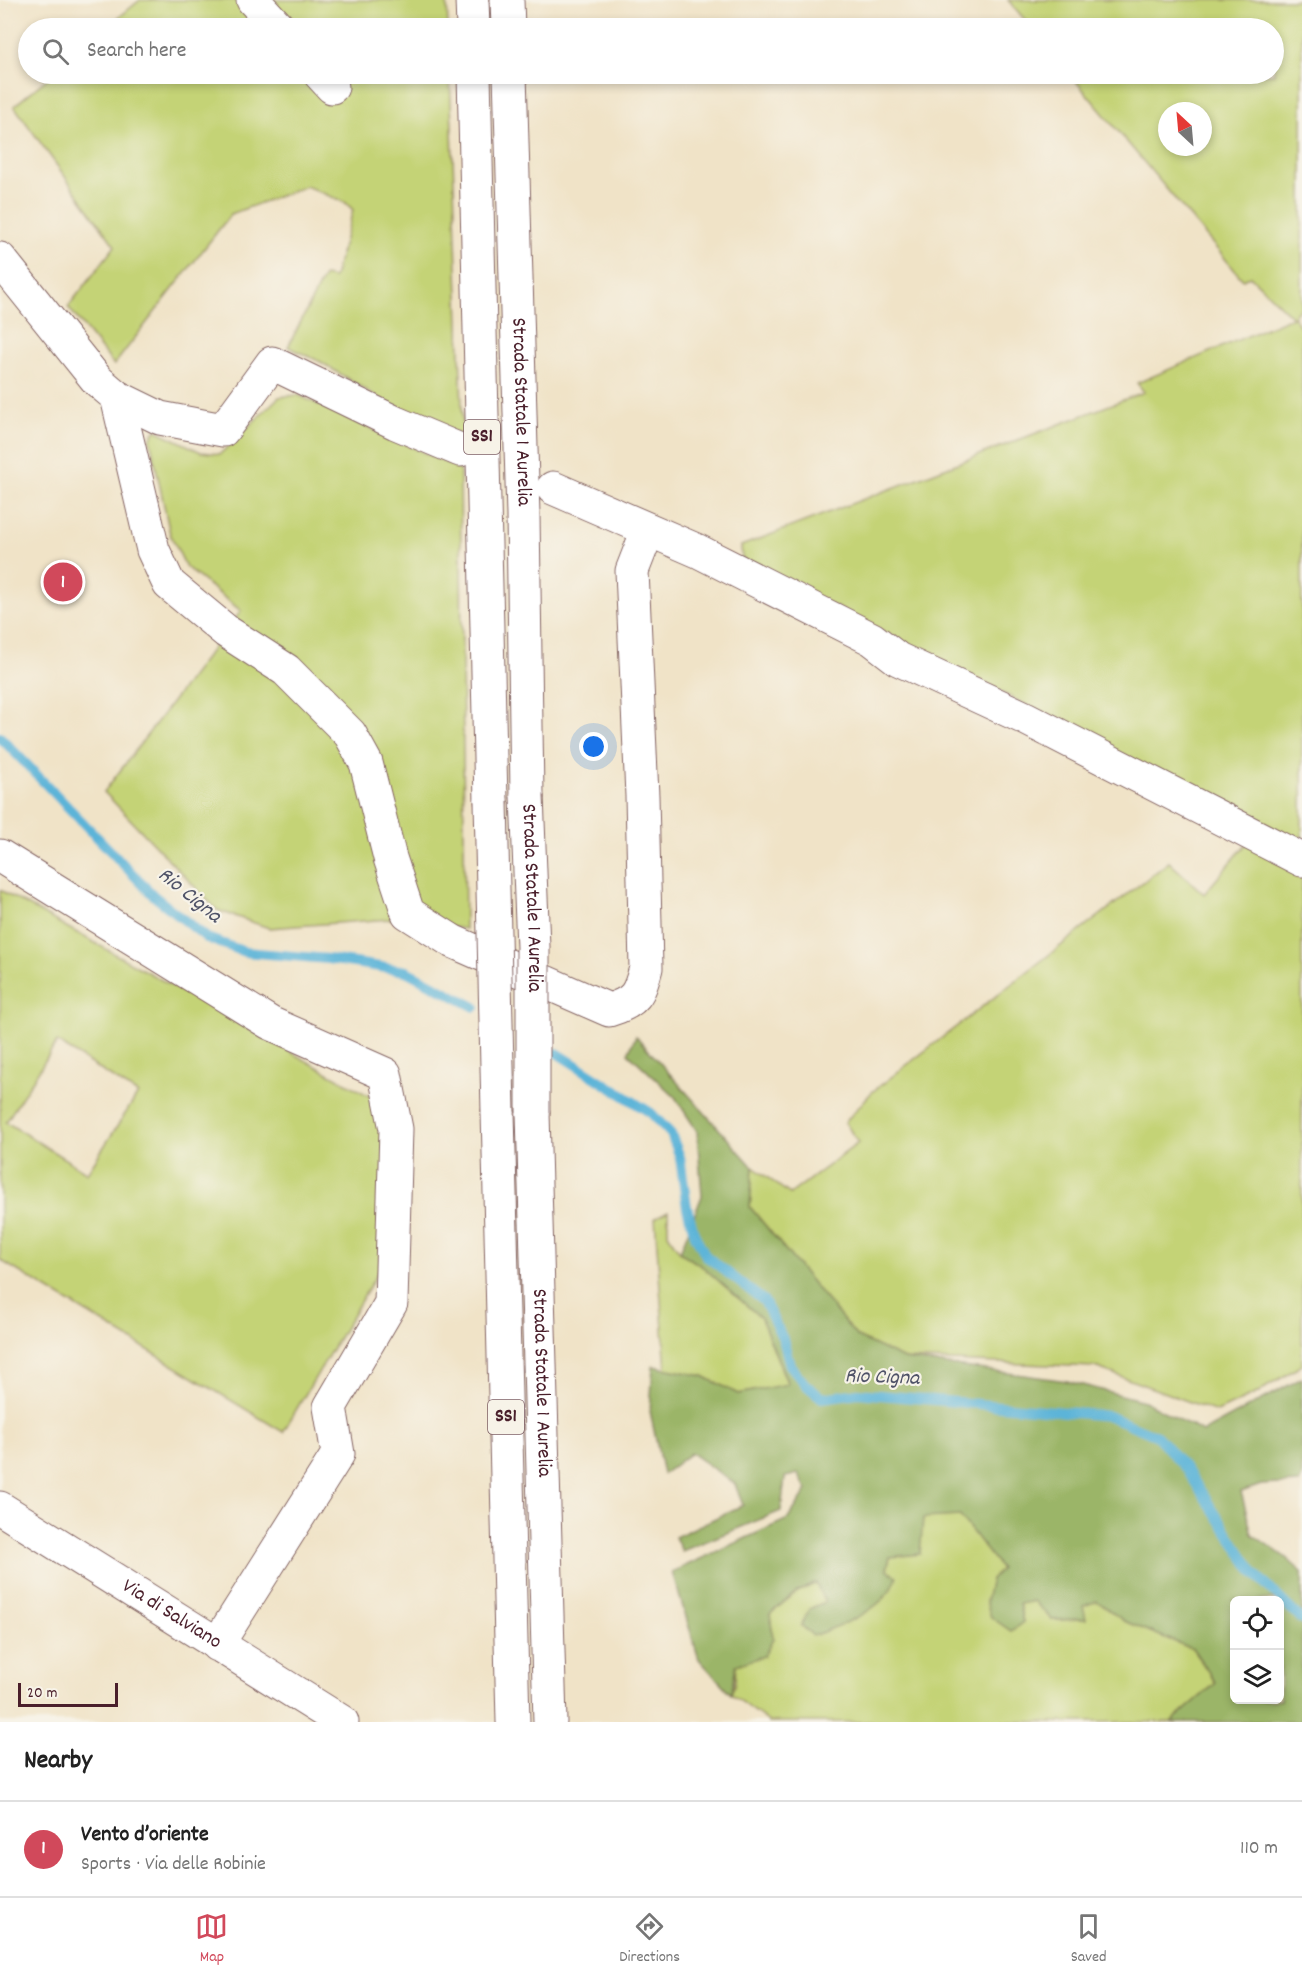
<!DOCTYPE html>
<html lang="en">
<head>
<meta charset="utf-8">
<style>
	:root { --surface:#fff; --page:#f2f2f2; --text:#222; --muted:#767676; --line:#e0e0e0; --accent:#d1495b }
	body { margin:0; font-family:Dekko,sans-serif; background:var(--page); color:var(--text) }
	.controls { position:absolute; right:18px; bottom:18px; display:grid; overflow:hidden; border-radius:9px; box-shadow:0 3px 9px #0003 }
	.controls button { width:54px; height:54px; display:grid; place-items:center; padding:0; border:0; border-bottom:2px solid var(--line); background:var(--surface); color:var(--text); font:30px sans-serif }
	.compass { position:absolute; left:1158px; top:102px; width:54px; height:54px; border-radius:50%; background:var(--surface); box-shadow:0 3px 9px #0003; rotate:334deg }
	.scale { position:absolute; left:18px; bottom:15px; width:100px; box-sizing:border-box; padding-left:6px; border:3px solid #4a1f2b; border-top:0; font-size:16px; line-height:21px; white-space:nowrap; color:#4a1f2b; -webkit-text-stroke:4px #f7f3e8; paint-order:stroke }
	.you { position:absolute; left:594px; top:747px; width:21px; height:21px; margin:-15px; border:4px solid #fff; border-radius:50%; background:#1a73e8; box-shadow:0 0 0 9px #1a73e833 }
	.badge { display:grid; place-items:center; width:39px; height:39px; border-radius:50%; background:var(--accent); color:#fff; font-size:20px; font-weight:700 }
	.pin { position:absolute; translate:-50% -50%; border:3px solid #fff; box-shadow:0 2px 6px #0006 }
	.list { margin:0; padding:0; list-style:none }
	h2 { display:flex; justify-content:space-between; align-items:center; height:78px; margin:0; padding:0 24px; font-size:26px }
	h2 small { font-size:20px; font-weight:400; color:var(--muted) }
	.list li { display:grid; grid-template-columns:39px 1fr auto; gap:18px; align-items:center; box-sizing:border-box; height:96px; padding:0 24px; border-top:2px solid var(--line) }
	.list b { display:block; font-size:22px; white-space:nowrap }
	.list p { margin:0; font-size:20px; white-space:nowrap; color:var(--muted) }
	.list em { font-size:20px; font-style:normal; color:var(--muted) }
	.icon { flex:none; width:33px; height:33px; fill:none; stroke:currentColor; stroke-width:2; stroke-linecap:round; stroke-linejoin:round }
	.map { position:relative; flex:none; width:1302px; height:1722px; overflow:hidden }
	.search { position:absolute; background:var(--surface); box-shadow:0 3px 9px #0003; left:18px; right:18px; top:18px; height:66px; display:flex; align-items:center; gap:15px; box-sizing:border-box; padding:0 21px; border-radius:33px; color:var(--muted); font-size:22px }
	.sheet { height:174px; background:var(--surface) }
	nav { display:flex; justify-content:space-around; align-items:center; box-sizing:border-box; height:84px; border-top:2px solid var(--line); background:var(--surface); font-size:16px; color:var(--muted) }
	nav a { display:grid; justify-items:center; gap:3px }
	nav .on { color:var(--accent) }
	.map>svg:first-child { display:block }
	.green { fill:#c4d376; stroke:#877950; stroke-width:1.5; fill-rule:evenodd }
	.forest { fill:#9bb567; stroke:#726a49; stroke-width:1.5; fill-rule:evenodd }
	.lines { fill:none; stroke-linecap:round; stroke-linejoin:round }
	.stream { stroke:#5bb4d8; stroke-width:10 }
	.minor-casing { stroke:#846462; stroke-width:35 }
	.highway-casing { stroke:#846462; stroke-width:35 }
	.minor { stroke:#fff; stroke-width:33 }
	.highway { stroke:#fff; stroke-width:33 }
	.highway-bridge-casing { stroke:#846462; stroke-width:35; stroke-linecap:butt }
	.highway-bridge { stroke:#fff; stroke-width:33 }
	.labels { text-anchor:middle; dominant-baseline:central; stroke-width:4.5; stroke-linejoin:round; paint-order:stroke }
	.shield { fill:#f7f3e8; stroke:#7e5f64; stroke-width:1.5 }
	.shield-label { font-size:20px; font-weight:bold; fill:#4a1f2b }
	.street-label { font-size:21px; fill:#4a1f2b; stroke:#f7f3e8 }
	.water-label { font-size:22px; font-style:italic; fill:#505368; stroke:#f7f3e8 }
</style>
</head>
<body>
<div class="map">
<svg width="1302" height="1722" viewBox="0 0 1302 1722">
	<rect width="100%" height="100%" fill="#f7f3e8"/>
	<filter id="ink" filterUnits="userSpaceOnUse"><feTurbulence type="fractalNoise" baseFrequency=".0167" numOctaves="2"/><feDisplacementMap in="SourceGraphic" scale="12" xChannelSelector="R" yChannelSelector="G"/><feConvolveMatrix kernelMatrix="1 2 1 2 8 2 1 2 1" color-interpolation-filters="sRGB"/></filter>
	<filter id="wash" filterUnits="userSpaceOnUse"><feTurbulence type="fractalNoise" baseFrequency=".008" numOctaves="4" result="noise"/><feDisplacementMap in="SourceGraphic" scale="24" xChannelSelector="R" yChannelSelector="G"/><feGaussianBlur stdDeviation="1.35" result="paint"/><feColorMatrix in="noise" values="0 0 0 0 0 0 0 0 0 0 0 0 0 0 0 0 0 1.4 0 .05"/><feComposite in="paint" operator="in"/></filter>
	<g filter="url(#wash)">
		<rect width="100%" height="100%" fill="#f0e3c7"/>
		<!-- green -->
		<path class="green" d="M 140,0 L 447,0 L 448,28 L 106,28 Z
			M 1008,0 L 1302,0 L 1302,307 L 1293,316 L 1302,329 L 1302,847 L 742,559 L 741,546 L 1144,392 L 1137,383 L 1292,317 L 1250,276 L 1243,280 L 1070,74 L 1274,74 L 1274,28 L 1032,28 ZM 1167,111 L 1203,111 L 1203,147 L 1167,147 Z
			M 53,74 L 450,74 L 463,436 L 415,421 L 321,362 L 288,347 L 324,276 L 334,278 L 353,210 L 346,203 L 306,186 L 231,214 L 114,365 L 68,307 L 115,246 L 14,106 Z
			M 298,395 L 460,469 L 465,929 L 390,919 L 269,928 L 217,910 L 104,792 L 241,611 L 186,567 L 170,534 L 150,439 L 156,430 L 201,452 L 220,454 L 279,397 Z
			M 1247,843 L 1302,872 L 1302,1365 L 1257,1393 L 1217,1412 L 1095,1367 L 904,1359 L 857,1337 L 750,1207 L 753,1167 L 790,1194 L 858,1143 L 845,1122 L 872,1092 L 1169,862 L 1204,894 Z
			M 0,890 L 375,1099 L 387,1156 L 381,1267 L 283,1432 L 0,1260 ZM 57,1042 L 138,1094 L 87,1173 L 6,1122 Z
			M 668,1211 L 668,1234 L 680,1252 L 703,1267 L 761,1318 L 788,1385 L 738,1394 L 703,1376 L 666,1370 L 655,1218 Z
			M 960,1516 L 1002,1569 L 991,1617 L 1011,1630 L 1023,1622 L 1019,1604 L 1034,1601 L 1052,1620 L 1085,1619 L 1082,1606 L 1097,1601 L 1124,1621 L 1193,1649 L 1216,1683 L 1171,1722 L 769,1722 L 731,1694 L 735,1683 L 736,1665 L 773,1639 L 770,1614 L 795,1593 L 816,1583 L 825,1602 L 809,1609 L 801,1625 L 887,1569 L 890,1557 L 923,1517 Z"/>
		<!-- forest -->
		<path class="forest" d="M 636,1036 L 753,1167 L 750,1207 L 857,1337 L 904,1359 L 1067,1381 L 1144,1401 L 1203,1432 L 1302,1378 L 1302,1477 L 1299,1483 L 1261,1485 L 1241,1492 L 1252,1534 L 1285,1557 L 1302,1572 L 1302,1722 L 1171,1722 L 1216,1683 L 1193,1649 L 1124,1621 L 1097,1601 L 1083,1606 L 1086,1619 L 1052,1620 L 1034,1601 L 1019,1604 L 1023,1622 L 1011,1631 L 991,1617 L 986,1601 L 991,1579 L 1001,1569 L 960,1516 L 923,1518 L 920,1554 L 890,1557 L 887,1569 L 897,1577 C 885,1611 843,1624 813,1636 L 801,1625 L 809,1609 L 825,1602 L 816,1583 L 795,1593 L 770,1614 L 773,1639 L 764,1656 L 736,1665 L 731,1694 L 699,1659 L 672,1572 L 788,1519 L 807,1490 L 798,1474 L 785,1477 L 781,1511 L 682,1551 L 675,1537 L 743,1505 L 735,1484 L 691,1453 L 663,1474 L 650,1411 L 653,1366 L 703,1376 L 738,1394 L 788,1384 L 761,1318 L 703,1267 L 680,1252 L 702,1196 L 697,1131 L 675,1097 L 628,1053 ZM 1234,1600 L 1280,1600 L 1280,1700 L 1234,1700 Z"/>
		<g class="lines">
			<!-- stream -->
			<path class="stream" d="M 0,737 L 154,896 L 207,938 L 245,952 L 328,959 L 406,971 L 475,1007
				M 557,1053 L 651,1113 L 671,1134 L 680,1157 L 687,1208 L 695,1235 L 706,1256 L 764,1301 L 783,1339 L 790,1365 L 806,1385 L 822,1398 L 858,1393 L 1109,1416 L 1157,1436 L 1187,1470 L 1254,1573 L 1302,1620"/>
		</g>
	</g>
	<g filter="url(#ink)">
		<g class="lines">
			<defs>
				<g id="minor">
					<path d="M 253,0 L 279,28"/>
					<path d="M 320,74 L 332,87"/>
					<path d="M 0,259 L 97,380 L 117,397 L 153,550 L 169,584 L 227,632 L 286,670 L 350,734 L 366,763 L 390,858 L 408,913 L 452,941 L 609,1010 C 636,1002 639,994 646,968 L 642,796 L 632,571 L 648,530"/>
					<path d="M 117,397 L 160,418 L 223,430 L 272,363 L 396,423 L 460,450"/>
					<path d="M 553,488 L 698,551 L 872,639 L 898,659 L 1025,718 L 1302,860"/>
					<path d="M 0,856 L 270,1023 L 385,1074 L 396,1129 L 391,1303 L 330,1407 L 338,1454 L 217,1645"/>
					<path id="s1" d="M 0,1508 L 342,1722"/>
				</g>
				<g id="highway">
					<path d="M 472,0 L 473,28"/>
					<path d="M 507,0 L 508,28"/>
					<path d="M 474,74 L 491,801"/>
					<path id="s2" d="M 510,74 L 523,515 L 527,796"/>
					<path d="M 498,1112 L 513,1722"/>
					<path id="s3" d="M 533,1113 L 550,1722"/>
				</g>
			</defs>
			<!-- minor casing -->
			<use href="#minor" class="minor-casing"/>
			<!-- highway casing -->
			<use href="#highway" class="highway-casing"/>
			<!-- minor -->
			<use href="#minor" class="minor"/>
			<!-- highway -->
			<use href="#highway" class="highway"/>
			<defs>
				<g id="highway-bridge">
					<path id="s4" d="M 527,796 L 533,947 L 533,1113"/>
					<path d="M 491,801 L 498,1112"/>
				</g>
			</defs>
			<!-- highway-bridge casing -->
			<use href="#highway-bridge" class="highway-bridge-casing"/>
			<!-- highway-bridge -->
			<use href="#highway-bridge" class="highway-bridge"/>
		</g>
	</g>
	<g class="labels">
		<!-- shield labels -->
		<g class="shield">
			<rect x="464" y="420" width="36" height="34" rx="4.5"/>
			<rect x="488" y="1400" width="36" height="34" rx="4.5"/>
		</g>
		<g class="shield-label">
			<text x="482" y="437">SS1</text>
			<text x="506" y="1417">SS1</text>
		</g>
		<!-- street labels -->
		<g class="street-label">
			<text stroke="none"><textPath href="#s2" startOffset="338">Strada Statale 1 Aurelia</textPath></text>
			<text stroke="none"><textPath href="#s4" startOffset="102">Strada Statale 1 Aurelia</textPath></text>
			<text stroke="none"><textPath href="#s3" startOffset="270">Strada Statale 1 Aurelia</textPath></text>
			<text stroke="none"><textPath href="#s1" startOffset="202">Via di Salviano</textPath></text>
		</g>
		<!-- water labels -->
		<g class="water-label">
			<text transform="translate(189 896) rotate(39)">Rio Cigna</text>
			<text transform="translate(882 1378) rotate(2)">Rio Cigna</text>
		</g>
	</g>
</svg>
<div class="controls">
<button><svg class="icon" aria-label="locate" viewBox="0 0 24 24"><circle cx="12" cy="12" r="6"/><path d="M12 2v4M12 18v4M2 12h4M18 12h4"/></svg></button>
<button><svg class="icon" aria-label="layers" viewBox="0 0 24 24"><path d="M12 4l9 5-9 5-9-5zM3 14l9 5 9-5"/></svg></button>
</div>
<svg class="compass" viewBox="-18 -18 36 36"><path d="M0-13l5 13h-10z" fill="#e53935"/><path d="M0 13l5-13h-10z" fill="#767676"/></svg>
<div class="scale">20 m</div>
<div class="you"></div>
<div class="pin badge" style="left:63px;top:582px">1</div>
<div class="search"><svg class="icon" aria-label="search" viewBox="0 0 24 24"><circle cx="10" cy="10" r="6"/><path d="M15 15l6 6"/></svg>Search here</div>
</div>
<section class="sheet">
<h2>Nearby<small></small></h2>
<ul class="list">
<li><span class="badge">1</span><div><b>Vento d’oriente</b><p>Sports · Via delle Robinie</p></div><em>110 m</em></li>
</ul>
</section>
<nav>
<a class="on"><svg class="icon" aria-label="map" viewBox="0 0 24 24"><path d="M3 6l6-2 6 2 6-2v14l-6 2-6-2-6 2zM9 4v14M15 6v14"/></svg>Map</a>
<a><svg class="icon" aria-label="directions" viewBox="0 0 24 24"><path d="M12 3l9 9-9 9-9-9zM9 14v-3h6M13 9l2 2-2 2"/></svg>Directions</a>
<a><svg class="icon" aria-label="saved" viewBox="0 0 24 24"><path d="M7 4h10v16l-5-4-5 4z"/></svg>Saved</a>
</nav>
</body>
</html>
